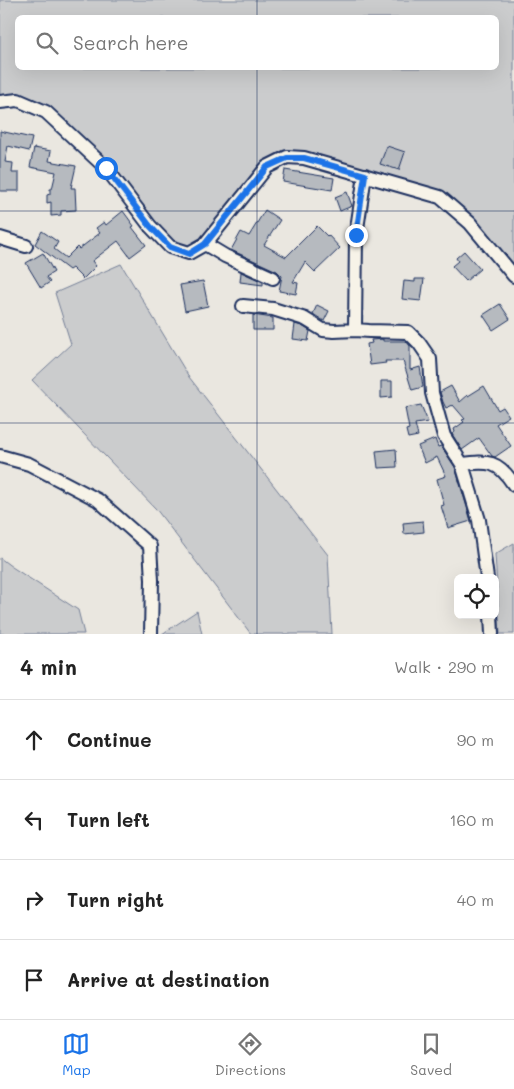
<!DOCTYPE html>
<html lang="en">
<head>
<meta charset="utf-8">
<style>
	:root { --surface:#fff; --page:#f6f6f6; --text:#222; --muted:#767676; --line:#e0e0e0; --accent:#1a73e8 }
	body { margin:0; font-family:Mali,sans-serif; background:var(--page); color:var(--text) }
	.controls { position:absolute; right:15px; bottom:15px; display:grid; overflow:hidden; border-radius:8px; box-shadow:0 5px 20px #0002 }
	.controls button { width:45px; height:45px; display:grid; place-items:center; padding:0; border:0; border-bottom:1px solid var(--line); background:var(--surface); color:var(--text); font:25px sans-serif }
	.stop { position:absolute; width:15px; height:15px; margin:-11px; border:4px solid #1a73e8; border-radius:50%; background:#fff }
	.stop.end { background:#1a73e8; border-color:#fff; box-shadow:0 1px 5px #0008 }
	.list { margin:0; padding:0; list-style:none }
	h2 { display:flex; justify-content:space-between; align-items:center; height:65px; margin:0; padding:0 20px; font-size:21px }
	h2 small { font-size:16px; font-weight:400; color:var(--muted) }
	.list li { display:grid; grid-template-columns:32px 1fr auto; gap:15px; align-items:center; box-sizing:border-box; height:80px; padding:0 20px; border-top:1px solid var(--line) }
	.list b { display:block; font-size:19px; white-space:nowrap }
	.list em { font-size:16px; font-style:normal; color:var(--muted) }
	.icon { flex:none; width:28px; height:28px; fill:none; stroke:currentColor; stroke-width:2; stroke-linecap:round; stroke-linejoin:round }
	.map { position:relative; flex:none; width:514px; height:634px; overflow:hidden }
	.search { position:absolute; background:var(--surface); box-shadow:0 5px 20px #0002; left:15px; right:15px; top:15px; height:55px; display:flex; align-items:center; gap:12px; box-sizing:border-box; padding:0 18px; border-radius:8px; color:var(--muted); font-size:19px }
	.sheet { height:385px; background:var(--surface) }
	nav { display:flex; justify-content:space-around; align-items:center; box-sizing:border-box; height:70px; border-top:1px solid var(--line); background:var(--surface); font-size:14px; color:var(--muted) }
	nav a { display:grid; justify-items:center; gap:2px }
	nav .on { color:var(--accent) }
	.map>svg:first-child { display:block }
	.green { fill:#cbcccd; stroke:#737e96; fill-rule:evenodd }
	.building { fill:#b6babf; stroke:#1b2f5e }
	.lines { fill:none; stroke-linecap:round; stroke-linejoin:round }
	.minor-casing { stroke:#1b2f5e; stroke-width:16 }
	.minor { stroke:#f7f3e8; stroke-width:12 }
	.route { stroke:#1a73e8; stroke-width:6 }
	.grid { fill:none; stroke:#1b2f5e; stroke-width:1; stroke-opacity:0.55 }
</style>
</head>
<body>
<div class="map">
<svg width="514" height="634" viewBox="0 0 514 634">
	<rect width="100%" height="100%" fill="#eae7e0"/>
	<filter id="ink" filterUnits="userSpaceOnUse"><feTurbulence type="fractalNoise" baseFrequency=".02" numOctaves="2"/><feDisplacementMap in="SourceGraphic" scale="10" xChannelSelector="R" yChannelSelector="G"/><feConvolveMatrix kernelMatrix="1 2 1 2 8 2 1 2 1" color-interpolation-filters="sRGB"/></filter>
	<g filter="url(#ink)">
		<!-- green -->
		<path class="green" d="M 0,0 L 514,0 L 514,279 L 440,197 L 304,158 L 267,167 L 205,244 L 178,250 L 59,124 L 19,100 L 0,105 ZM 18,18 L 496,18 L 496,68 L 18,68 Z
			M 121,264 L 189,377 L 328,555 L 332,634 L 251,634 L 156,509 L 32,380 L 71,344 L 55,293 Z
			M 514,543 L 514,634 L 500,634 L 495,554 Z
			M 0,558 L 12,567 L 78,610 L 84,634 L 0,634 Z
			M 197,611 L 202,634 L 162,634 Z"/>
		<!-- building -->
		<path class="building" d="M 0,131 L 32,138 L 29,151 L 8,146 L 5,162 L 13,163 L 12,173 L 19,173 L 19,191 L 0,191 Z
			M 387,146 L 405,152 L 399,170 L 380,164 Z
			M 34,148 L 51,151 L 49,161 L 76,166 L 71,188 L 75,188 L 76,210 L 61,211 L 61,215 L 51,216 L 51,202 L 47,203 L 47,195 L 50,194 L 50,189 L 52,189 L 56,172 L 30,167 Z
			M 285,170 L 334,178 L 332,190 L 283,182 Z
			M 347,192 L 352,206 L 340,211 L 335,197 Z
			M 265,210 L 280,220 L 264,245 L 286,257 L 317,226 L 327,236 L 328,235 L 340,248 L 315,272 L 305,262 L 293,282 L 298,283 L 296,294 L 279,291 L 282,276 L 277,271 L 231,250 L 241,232 L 249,236 Z
			M 123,211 L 134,226 L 132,227 L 146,245 L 130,257 L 118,241 L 92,261 L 96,266 L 83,279 L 72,268 L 69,270 L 35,244 L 42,231 L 58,242 L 54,249 L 66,258 L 77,247 L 79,249 L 100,233 L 96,228 L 104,222 L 106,225 Z
			M 464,251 L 480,269 L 466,281 L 452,266 L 458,261 L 456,258 Z
			M 43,253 L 54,272 L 46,277 L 50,282 L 41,288 L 26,263 Z
			M 241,272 L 263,282 L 263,285 L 240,282 Z
			M 415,279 L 424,279 L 421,301 L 402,299 L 404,281 L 415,282 Z
			M 203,281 L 208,306 L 185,311 L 180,285 Z
			M 500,304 L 510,319 L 493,330 L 483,315 Z
			M 317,305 L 329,311 L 324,321 L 313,314 Z
			M 253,315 L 273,318 L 273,330 L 253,330 Z
			M 295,324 L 302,326 L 310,331 L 308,341 L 293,339 Z
			M 383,339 L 383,341 L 406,341 L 410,346 L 410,370 L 420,367 L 423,387 L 412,390 L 403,361 L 385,361 L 386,363 L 370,365 L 367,344 L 372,343 L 371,340 Z
			M 381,381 L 392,381 L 392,397 L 381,398 Z
			M 451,386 L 460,402 L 468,395 L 468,396 L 484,386 L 498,410 L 503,407 L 509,416 L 496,424 L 511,446 L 495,457 L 492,456 L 479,438 L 462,450 L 452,434 L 455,432 L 454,429 L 464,422 L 462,420 L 465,419 L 453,405 L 446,408 L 443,402 L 440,392 Z
			M 421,405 L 428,422 L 415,424 L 418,436 L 408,438 L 406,430 L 409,429 L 405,408 Z
			M 435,439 L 438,447 L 441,446 L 455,467 L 471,521 L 448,528 L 441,506 L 444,505 L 437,479 L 446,476 L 437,457 L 425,463 L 418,446 Z
			M 396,449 L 397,467 L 378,468 L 376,451 Z
			M 423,521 L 424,532 L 404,534 L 403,523 Z"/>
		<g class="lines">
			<defs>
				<path id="minor" d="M 0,102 L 18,100 L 46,112 L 106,168 L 150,226 L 170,247 L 189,253 L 205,244 L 267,167 L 287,157 L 304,158 L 440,197 L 470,223 L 514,276
					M 365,175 L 356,235 L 355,330 L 369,331 L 408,332 L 419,343 L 430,359 L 432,393 L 444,436 L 462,464 L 479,520 L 487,578
					M 0,238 L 26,246
					M 205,244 L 225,256 L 273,278
					M 243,306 L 273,309 L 305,319 L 323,330 L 334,331 L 355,330
					M 0,456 L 29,464 L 98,500 L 150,546 L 152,580 L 151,634
					M 462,464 C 488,461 498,460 514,485
					M 491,615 L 492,634"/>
			</defs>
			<!-- minor casing -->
			<use href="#minor" class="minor-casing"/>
			<!-- minor -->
			<use href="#minor" class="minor"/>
		</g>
	</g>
	<g class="lines" filter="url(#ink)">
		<!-- route -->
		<path class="route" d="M 106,168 L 150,226 L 170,247 L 189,254 L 205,244 L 267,167 L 287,158 L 304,158 L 365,175 L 356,235"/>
	</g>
	<!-- grid -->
	<path class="grid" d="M 257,0 L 257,18M 257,68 L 257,634M 0,211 L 514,211M 0,423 L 514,423"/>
</svg>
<div class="controls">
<button><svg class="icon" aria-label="locate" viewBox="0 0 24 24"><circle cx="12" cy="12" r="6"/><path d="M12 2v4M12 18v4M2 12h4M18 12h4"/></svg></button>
</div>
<div class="stop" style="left:106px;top:168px"></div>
<div class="stop end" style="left:356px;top:235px"></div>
<div class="search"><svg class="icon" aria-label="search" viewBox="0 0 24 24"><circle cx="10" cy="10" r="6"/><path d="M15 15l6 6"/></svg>Search here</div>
</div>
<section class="sheet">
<h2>4 min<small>Walk · 290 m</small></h2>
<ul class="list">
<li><svg class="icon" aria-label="ahead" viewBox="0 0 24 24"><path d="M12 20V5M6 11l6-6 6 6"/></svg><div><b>Continue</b></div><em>90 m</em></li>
<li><svg class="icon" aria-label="left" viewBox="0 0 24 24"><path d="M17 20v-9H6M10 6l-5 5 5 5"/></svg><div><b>Turn left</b></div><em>160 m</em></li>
<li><svg class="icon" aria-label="right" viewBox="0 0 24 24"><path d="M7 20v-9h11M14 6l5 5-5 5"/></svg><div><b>Turn right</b></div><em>40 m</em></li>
<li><svg class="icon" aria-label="arrive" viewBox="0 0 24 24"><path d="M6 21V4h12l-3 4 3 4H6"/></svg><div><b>Arrive at destination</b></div></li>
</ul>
</section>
<nav>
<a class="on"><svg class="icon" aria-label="map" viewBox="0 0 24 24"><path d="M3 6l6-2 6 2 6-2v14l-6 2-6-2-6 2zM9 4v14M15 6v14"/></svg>Map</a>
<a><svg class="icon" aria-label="directions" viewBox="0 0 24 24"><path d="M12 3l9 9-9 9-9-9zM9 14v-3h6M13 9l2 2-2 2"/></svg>Directions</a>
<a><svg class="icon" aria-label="saved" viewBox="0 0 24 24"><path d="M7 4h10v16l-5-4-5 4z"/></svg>Saved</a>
</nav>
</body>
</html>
